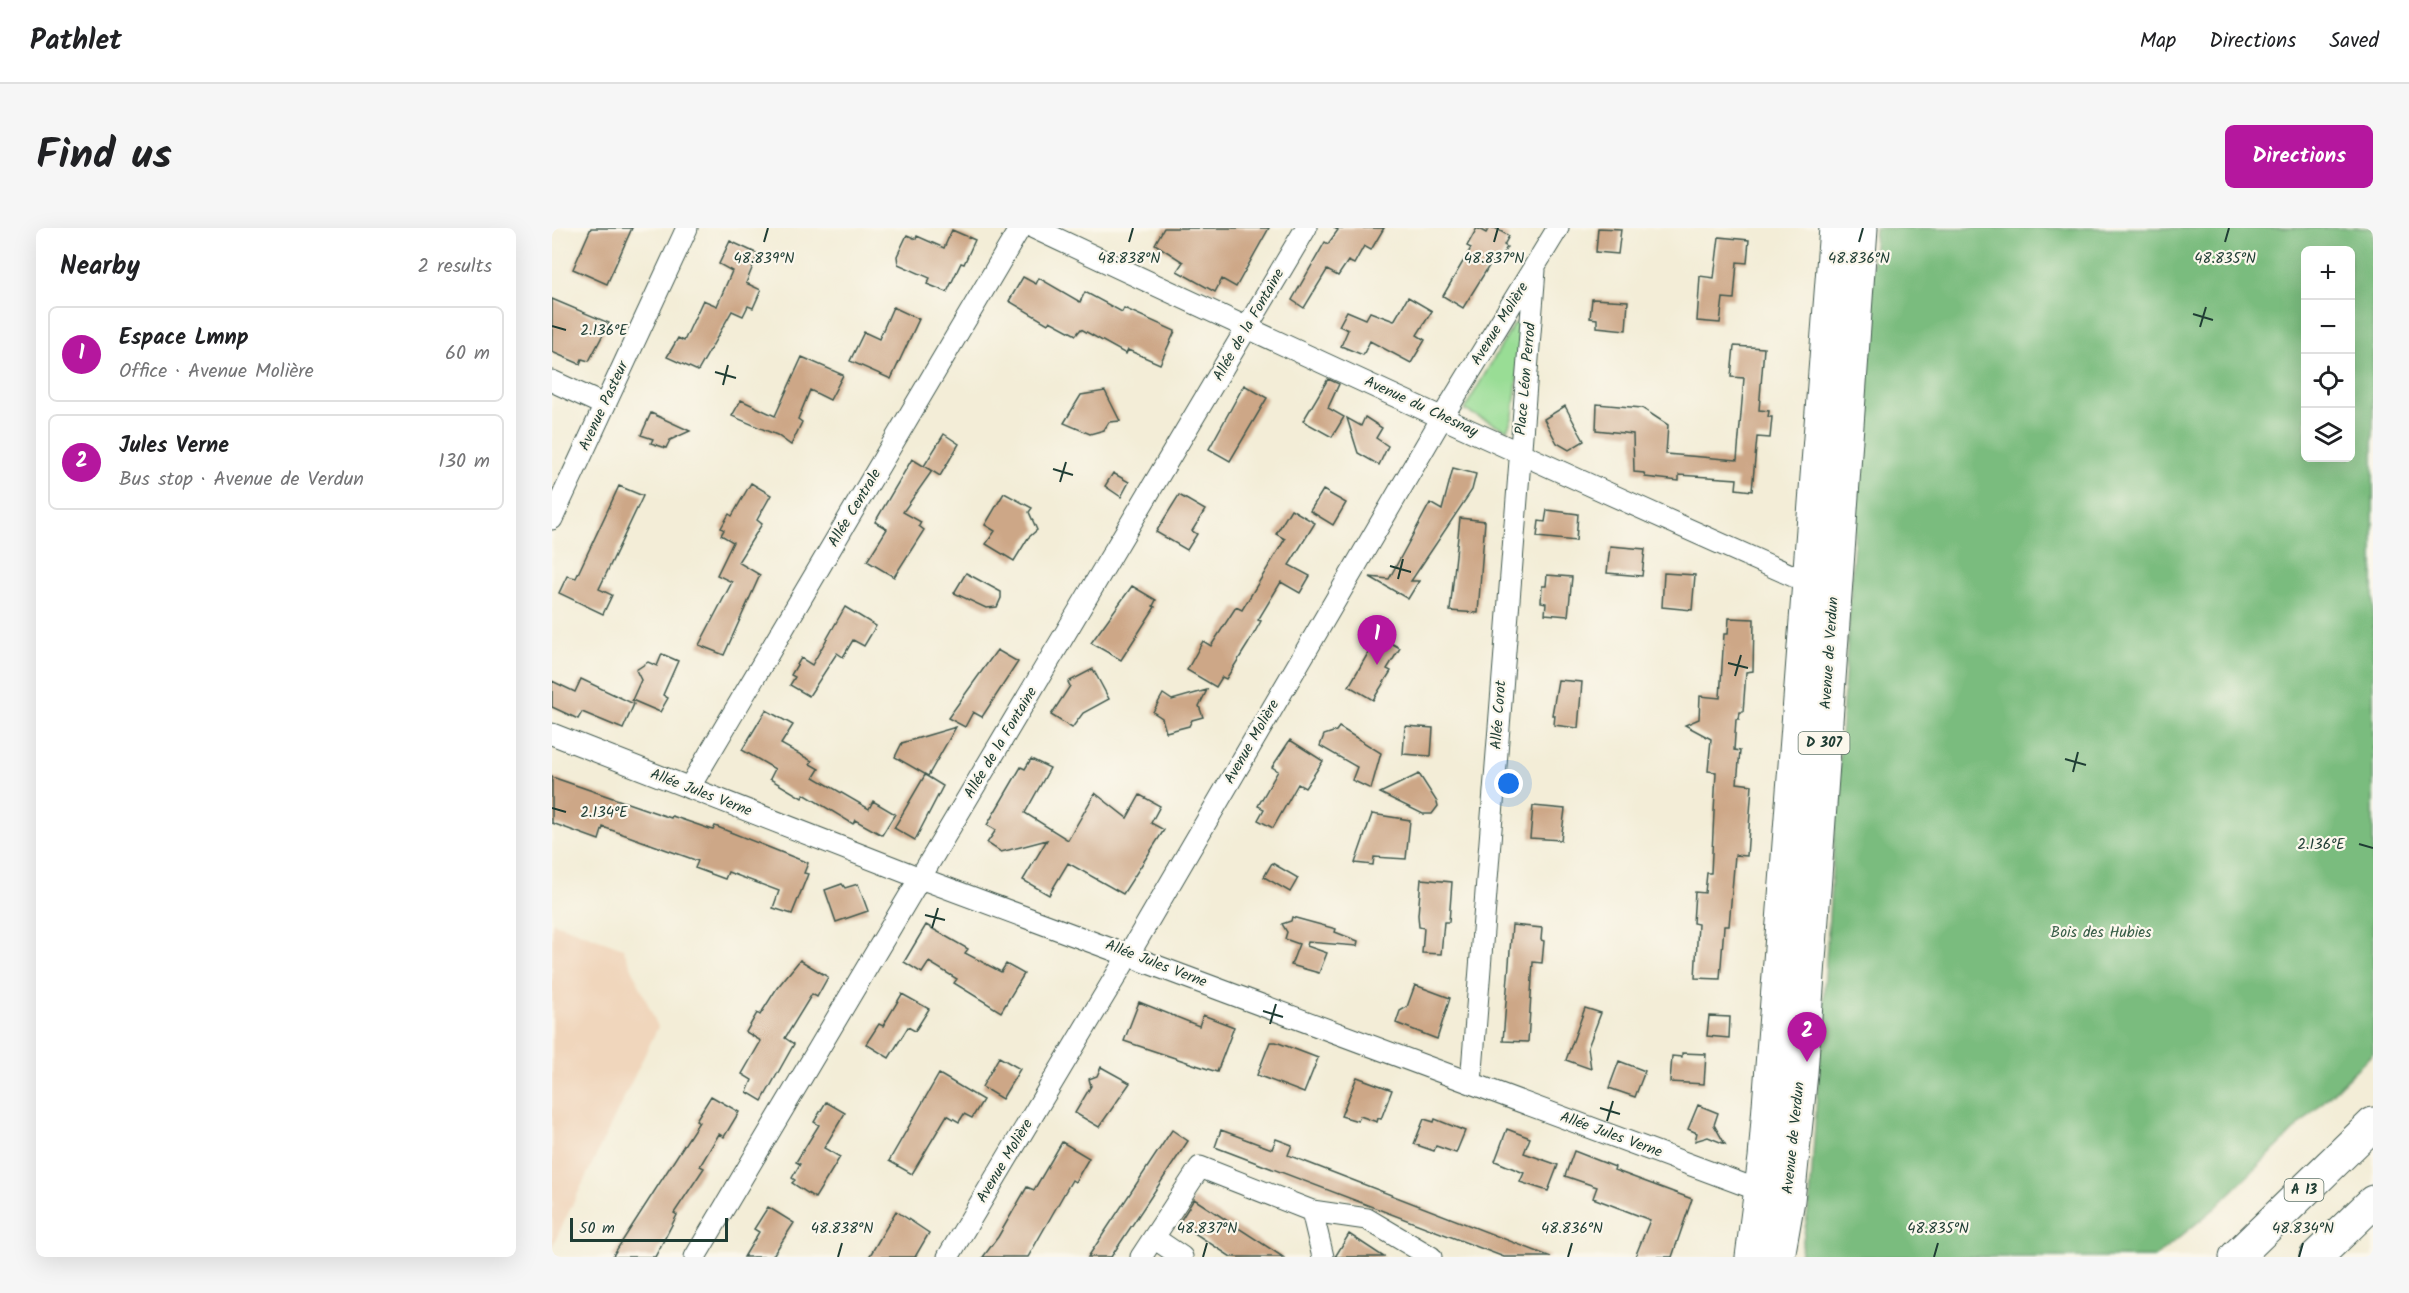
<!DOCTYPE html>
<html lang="en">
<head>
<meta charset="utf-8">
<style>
	:root { --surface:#fff; --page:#f6f6f6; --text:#202124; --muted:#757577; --line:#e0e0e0; --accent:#b5179e }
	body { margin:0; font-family:Kalam,sans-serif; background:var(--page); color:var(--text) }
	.controls { position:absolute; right:18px; top:18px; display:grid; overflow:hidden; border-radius:9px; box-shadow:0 6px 24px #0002 }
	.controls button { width:54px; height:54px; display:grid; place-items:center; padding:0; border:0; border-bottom:2px solid var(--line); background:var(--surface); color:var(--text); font:30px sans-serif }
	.scale { position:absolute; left:18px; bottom:15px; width:158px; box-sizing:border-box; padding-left:6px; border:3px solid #1f3d34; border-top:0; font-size:16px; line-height:21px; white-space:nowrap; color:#1f3d34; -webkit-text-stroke:4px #fbf7ec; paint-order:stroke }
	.you { position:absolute; left:957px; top:556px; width:21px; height:21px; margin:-15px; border:4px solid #fff; border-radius:50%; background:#1a73e8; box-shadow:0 0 0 9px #1a73e833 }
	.badge { display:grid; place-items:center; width:39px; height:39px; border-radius:50%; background:var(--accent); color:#fff; font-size:20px; font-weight:700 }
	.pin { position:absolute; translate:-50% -50px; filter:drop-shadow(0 2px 3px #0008) }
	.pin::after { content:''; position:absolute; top:32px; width:21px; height:18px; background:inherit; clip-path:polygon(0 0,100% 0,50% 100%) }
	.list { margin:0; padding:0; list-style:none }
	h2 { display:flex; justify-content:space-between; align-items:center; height:78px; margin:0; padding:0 24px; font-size:26px }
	h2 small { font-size:20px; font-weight:400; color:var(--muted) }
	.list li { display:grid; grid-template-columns:39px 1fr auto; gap:18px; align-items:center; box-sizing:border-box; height:96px; margin:0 12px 12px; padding:0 12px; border:2px solid var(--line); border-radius:9px }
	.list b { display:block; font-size:22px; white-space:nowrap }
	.list p { margin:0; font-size:20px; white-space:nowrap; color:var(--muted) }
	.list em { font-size:20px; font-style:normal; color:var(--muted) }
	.icon { flex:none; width:33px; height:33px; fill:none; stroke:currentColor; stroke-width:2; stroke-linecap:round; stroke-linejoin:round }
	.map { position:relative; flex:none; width:1821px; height:1029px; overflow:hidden; border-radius:9px }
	header { display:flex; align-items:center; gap:36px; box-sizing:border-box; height:84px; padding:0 30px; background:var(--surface); border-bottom:2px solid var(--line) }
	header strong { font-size:28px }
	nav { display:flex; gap:33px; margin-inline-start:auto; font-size:21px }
	.intro { display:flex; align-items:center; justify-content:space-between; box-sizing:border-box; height:144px; padding:0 36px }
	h1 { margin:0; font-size:42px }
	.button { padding:15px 27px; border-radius:9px; background:var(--accent); color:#fff; font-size:21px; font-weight:700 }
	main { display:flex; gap:36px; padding:0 36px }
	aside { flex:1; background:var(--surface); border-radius:9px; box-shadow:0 6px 24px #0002 }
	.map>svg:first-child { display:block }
	.built { fill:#f0d6bc }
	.green { fill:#99dd95; stroke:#5c8d64; stroke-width:1.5 }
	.forest { fill:#7abc7e; stroke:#4c7c59; stroke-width:1.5; fill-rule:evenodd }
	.building { fill:#cda787 }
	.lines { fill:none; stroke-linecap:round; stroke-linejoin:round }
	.minor-casing { stroke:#3f574c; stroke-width:23 }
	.primary-casing { stroke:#3f574c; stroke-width:35 }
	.motorway-casing { stroke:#3f574c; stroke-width:35 }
	.minor { stroke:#fff; stroke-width:21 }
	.primary { stroke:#fff; stroke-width:33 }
	.motorway { stroke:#fff; stroke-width:33 }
	.ticks { fill:none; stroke:#1f3d34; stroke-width:2 }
	.labels { text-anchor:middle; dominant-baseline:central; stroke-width:4.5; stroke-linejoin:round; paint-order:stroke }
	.shield { fill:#fbf7ec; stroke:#61756b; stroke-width:1.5 }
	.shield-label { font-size:14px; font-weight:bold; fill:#1f3d34 }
	.street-label { font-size:15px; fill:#1f3d34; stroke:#fbf7ec }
	.park-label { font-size:15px; fill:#375d47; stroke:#fbf7ec }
	.ticks-label { font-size:15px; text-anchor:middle; fill:#1f3d34; stroke:#fbf7ec; stroke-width:4.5; stroke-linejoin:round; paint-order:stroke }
</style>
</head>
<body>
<header>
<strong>Pathlet</strong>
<nav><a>Map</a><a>Directions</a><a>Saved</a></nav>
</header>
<div class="intro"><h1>Find us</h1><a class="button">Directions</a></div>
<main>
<aside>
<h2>Nearby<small>2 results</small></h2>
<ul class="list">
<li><span class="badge">1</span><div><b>Espace Lmnp</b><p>Office · Avenue Molière</p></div><em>60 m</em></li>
<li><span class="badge">2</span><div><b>Jules Verne</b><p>Bus stop · Avenue de Verdun</p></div><em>130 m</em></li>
</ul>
</aside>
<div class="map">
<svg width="1821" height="1029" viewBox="0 0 1821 1029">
	<rect width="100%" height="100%" fill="#fbf7ec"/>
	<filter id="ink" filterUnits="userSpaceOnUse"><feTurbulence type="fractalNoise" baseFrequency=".0167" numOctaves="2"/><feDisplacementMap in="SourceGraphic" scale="12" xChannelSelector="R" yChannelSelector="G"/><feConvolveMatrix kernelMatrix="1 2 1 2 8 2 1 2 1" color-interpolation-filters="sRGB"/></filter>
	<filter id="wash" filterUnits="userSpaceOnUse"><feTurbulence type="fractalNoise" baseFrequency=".008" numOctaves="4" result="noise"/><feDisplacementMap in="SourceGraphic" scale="24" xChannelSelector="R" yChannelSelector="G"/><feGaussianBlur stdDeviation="1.35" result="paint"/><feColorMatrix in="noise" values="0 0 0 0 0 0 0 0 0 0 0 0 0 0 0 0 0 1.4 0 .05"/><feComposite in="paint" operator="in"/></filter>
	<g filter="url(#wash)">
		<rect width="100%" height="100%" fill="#f3edd7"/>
		<!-- built -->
		<path class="built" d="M 0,694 L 71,720 L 106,799 L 0,1019 Z"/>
		<!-- green -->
		<path class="green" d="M 972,93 L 961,188 L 955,202 L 912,182 L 962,96 Z"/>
		<!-- forest -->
		<path class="forest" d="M 1323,0 L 1821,0 L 1821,825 L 1661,982 L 1603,1029 L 1248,1029 L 1258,972 ZM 1754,22 L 1798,22 L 1798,230 L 1754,230 Z"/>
		<g id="blocks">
			<!-- building -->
			<path class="building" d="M 39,0 L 80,0 L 55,56 L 21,41 Z
				M 612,0 L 717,0 L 684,59 L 670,51 L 663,64 L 625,43 L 631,34 L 603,16 Z
				M 782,0 L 832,0 L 819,22 L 812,18 L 802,36 L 796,33 L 786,48 L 775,42 L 752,80 L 740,72 L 773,14 L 776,16 L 786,2 Z
				M 925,0 L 934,5 L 937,0 L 943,0 L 957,8 L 952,17 L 955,19 L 945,36 L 940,33 L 911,80 L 891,68 L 919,20 L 915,18 Z
				M 1046,0 L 1069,1 L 1066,26 L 1044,24 Z
				M 400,2 L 423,12 L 412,36 L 409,35 L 395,64 L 375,56 L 378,50 L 346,36 L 345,28 L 355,7 L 364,11 L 365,8 L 392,20 Z
				M 1167,9 L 1197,12 L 1195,35 L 1185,34 L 1182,71 L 1171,70 L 1168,95 L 1145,93 L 1148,48 L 1162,50 Z
				M 178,13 L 206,26 L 194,55 L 209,62 L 201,80 L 196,78 L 191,88 L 180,83 L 146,143 L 115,129 L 126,110 L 132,113 L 151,72 L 165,78 L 180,43 L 167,36 Z
				M 471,49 L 484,56 L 487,50 L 528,74 L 533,64 L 570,84 L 572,80 L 623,103 L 608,136 L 576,122 L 574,126 L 529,101 L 524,107 L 498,93 L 496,96 L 457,73 Z
				M 856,69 L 880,83 L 865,107 L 873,112 L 859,135 L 818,113 L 811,127 L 789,118 L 796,102 L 787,98 L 795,83 L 814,91 L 818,84 L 842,93 Z
				M 0,71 L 57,95 L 37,133 L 30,131 L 28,136 L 0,124 Z
				M 1040,71 L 1076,73 L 1074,102 L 1045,99 L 1045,91 L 1038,90 Z
				M 341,79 L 367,91 L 339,151 L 298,133 L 312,104 L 327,111 Z
				M 1182,118 L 1212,120 L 1207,182 L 1217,183 L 1216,189 L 1220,189 L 1218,210 L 1205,209 L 1200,263 L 1184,261 L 1185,251 L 1127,247 L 1127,253 L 1093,249 L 1092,245 L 1082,244 L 1081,206 L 1044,202 L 1045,176 L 1090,180 L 1116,197 L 1114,226 L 1185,232 L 1192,150 L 1179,149 Z
				M 250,129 L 291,147 L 278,172 L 258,162 L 246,191 L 250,194 L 239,217 L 225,207 L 180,188 L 189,172 L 223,188 Z
				M 776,151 L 787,156 L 776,180 L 792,189 L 780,209 L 751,193 Z
				M 692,157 L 715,170 L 678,233 L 657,221 Z
				M 553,163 L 568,193 L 557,194 L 552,202 L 538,206 L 512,195 L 529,167 Z
				M 1013,178 L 1032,213 L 1017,222 L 1005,215 L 992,191 Z
				M 99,185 L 138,203 L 118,212 L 114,220 L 99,215 L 101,211 L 89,207 Z
				M 813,189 L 830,200 L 824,210 L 836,218 L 827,237 L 806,225 L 795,190 L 809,198 Z
				M 392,206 L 407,216 L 388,248 L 372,238 Z
				M 360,231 L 380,243 L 351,284 L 369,294 L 367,298 L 372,302 L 342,349 L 315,333 L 335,301 L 323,294 Z
				M 901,240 L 924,246 L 920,262 L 859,353 L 867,353 L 856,371 L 818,349 L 837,351 L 878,275 L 890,282 Z
				M 561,245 L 577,254 L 569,269 L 553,258 Z
				M 199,255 L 219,267 L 205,292 L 210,296 L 186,334 L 208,347 L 172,427 L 147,417 L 180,354 L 165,347 L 181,314 L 169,307 L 172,302 L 169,300 L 177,286 L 180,288 Z
				M 67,258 L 91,268 L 47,361 L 60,367 L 51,386 L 7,365 L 15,348 L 24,350 Z
				M 771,262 L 794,275 L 781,297 L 758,283 Z
				M 452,265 L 480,280 L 477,284 L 485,302 L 476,310 L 462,333 L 434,316 L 443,303 L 433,297 Z
				M 627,267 L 653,282 L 640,303 L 645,306 L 635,322 L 604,304 Z
				M 739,281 L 763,295 L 737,337 L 758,348 L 748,365 L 729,354 L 706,392 L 709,393 L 696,416 L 674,451 L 670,449 L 664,459 L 635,442 L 651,413 L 659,418 L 684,379 L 690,382 L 733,311 L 724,306 Z
				M 995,282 L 1026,286 L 1024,313 L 985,309 L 987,293 L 993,294 Z
				M 908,290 L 933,293 L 926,385 L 898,383 Z
				M 1058,318 L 1093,321 L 1090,348 L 1055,345 Z
				M 414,345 L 449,364 L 449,370 L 445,379 L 434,380 L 402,365 Z
				M 1112,345 L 1143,347 L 1140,382 L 1110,379 Z
				M 995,347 L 1020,349 L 1016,388 L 993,386 L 994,375 L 989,374 L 990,358 L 994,358 Z
				M 580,358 L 604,372 L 601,378 L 603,379 L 569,432 L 539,415 Z
				M 293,379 L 324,398 L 312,418 L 301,412 L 291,429 L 285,425 L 257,468 L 238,457 L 243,449 L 239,447 L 249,430 L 260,437 Z
				M 1177,390 L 1202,391 L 1201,443 L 1194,444 L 1191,484 L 1188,484 L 1187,491 L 1184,491 L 1182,522 L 1188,523 L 1185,555 L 1200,557 L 1195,628 L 1183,627 L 1177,698 L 1172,698 L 1168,751 L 1143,750 L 1146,696 L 1141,695 L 1143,664 L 1153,665 L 1155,645 L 1159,645 L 1164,544 L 1156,543 L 1159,511 L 1133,497 L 1147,491 L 1148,468 L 1168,470 L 1172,406 L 1176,406 Z
				M 826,408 L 848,420 L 835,441 L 839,443 L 821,472 L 797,458 Z
				M 445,422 L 466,434 L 430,489 L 421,484 L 413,499 L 396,490 Z
				M 110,426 L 126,433 L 111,467 L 116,470 L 108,484 L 80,472 L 89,452 L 84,442 L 96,434 L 105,438 Z
				M 541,441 L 557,471 L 531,485 L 520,500 L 499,487 L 518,458 L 516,454 Z
				M 29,451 L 82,476 L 71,501 L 30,484 L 26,491 L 0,479 L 0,453 L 23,464 Z
				M 1006,452 L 1030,454 L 1026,500 L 1002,497 L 1003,487 L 1000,487 Z
				M 655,462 L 647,478 L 651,489 L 640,492 L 637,498 L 614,504 L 610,490 L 601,484 L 611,466 L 620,472 Z
				M 214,482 L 241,497 L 229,516 L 260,533 L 258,536 L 267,541 L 262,549 L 317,581 L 321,573 L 343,586 L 330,607 L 303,592 L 301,596 L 252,566 L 250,570 L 218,551 L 223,541 L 190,522 Z
				M 853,498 L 881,500 L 879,528 L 851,526 Z
				M 404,499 L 376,548 L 343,529 L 350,515 Z
				M 787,499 L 829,525 L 819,561 L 800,552 L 805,539 L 768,518 L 772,507 L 784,503 Z
				M 738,512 L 771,533 L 753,560 L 746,556 L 721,600 L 706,592 L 712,581 L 706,578 L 726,543 L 720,539 Z
				M 479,531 L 498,540 L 473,585 L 516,612 L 543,565 L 575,590 L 588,567 L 608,578 L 599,595 L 612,602 L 571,666 L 516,635 L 497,667 L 471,652 L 495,612 L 449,624 L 435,615 L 444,602 L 435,597 L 469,539 L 473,541 Z
				M 867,546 L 885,574 L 886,578 L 880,586 L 871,586 L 828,565 Z
				M 373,547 L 391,558 L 363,612 L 342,600 Z
				M 0,549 L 119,590 L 120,588 L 161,602 L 163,598 L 256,635 L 252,645 L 256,646 L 240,686 L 221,680 L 227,663 L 176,644 L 173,651 L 143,640 L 146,633 L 51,599 L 47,612 L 0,595 Z
				M 981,578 L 1013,581 L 1009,612 L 978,610 Z
				M 820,586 L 858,592 L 854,631 L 822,629 L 821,637 L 803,635 Z
				M 720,635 L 746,650 L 738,664 L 712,649 Z
				M 869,651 L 900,654 L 897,694 L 892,694 L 889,726 L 870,725 L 872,700 L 867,699 L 866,687 Z
				M 290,656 L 293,660 L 306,656 L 316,683 L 284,694 L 273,662 Z
				M 740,689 L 784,701 L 783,704 L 806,713 L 805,718 L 756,714 L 755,718 L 775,725 L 767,745 L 739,737 L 747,716 L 733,711 L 735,704 L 730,696 L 739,693 Z
				M 374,697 L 416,721 L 413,725 L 449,744 L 454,736 L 472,746 L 449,784 L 402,755 L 405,751 L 377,734 L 370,745 L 352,734 Z
				M 960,697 L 990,700 L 989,712 L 992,713 L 990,735 L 981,734 L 976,814 L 951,813 Z
				M 248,732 L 276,749 L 265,769 L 260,766 L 233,810 L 242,816 L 210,873 L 195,864 L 200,852 L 190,846 L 209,813 L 194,804 L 205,785 L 208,787 L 225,760 Z
				M 863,757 L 898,770 L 885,811 L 844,795 L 848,783 L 855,779 Z
				M 350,766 L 377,781 L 363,803 L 356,799 L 337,830 L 314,816 L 327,796 L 331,798 Z
				M 587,774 L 647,798 L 651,787 L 682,799 L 665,844 L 572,813 Z
				M 1033,780 L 1049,785 L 1036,819 L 1039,841 L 1014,832 Z
				M 1157,788 L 1178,789 L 1177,810 L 1155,808 Z
				M 718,814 L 724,814 L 766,830 L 752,865 L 705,847 Z
				M 1130,825 L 1154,826 L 1152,856 L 1118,854 L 1120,828 L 1130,829 Z
				M 447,829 L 468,841 L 450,871 L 430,859 Z
				M 1067,833 L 1093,843 L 1083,869 L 1057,860 Z
				M 549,839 L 578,855 L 547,899 L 523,885 L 539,858 L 537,851 L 545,848 Z
				M 387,846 L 431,872 L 420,890 L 412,886 L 407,894 L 395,887 L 360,946 L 337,933 Z
				M 805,849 L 840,862 L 829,891 L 826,890 L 825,894 L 808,888 L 806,893 L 789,888 Z
				M 159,868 L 187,884 L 172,909 L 167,906 L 148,938 L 152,940 L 122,985 L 125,987 L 103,1029 L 60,1029 L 147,894 L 144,892 Z
				M 274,874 L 293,885 L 272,920 L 288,929 L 263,970 L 240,955 L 243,952 L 240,950 L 248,936 L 244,934 L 267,897 L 262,894 Z
				M 1146,877 L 1166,885 L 1162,897 L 1173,916 L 1156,909 L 1143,913 L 1145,905 L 1136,901 Z
				M 872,891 L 882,894 L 883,891 L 913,903 L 904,925 L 884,918 L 882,923 L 862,916 Z
				M 955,901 L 978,910 L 972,925 L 1006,937 L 996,963 L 968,954 L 972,945 L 943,933 Z
				M 620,902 L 636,913 L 559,1029 L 536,1029 Z
				M 669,902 L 720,921 L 724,911 L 740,917 L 736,927 L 999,1029 L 952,1029 L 663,919 Z
				M 510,914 L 537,930 L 523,954 L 520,952 L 476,1029 L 431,1029 L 446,1009 L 475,959 L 482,962 Z
				M 1022,923 L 1063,939 L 1062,942 L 1140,971 L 1120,1029 L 1083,1029 L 1098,992 L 1041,970 L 1045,959 L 1013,948 Z
				M 642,971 L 731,1029 L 679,1029 L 627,995 Z
				M 216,979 L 242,995 L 220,1029 L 192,1029 L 207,1004 L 202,1001 Z
				M 344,983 L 377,1005 L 363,1029 L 317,1029 Z
				M 797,1006 L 832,1029 L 783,1029 Z"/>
		</g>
	</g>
	<g filter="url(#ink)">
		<use href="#blocks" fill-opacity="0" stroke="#3f574c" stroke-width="1.5"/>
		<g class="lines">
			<defs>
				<path id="minor" d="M 482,0 C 739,121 997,240 1257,355
					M 0,153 L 52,177
					M 0,291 L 135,0
					M 0,506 L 368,650 L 1209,963
					M 137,560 L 468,0
					M 919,855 L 983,42
					M 760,983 L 771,1029
					M 602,1010 L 630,1029
					M 143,1029 L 754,0
					M 396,1029 L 577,726 L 891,188 L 1006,0
					M 589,1029 L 648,939 L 760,983 L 815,991 L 879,1029"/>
				<path id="primary" d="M 1200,1029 L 1213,930 L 1284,0
					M 1226,1029 L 1236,972 L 1249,845 L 1309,0"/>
				<path id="motorway" d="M 1684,1029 L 1821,896
					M 1764,1029 L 1821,974"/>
			</defs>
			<!-- minor casing -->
			<use href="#minor" class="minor-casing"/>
			<!-- primary casing -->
			<use href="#primary" class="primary-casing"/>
			<!-- motorway casing -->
			<use href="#motorway" class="motorway-casing"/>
			<!-- minor -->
			<use href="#minor" class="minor"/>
			<!-- primary -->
			<use href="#primary" class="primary"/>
			<!-- motorway -->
			<use href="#motorway" class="motorway"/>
		</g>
	</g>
	<!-- ticks -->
	<path class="ticks" d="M 212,14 L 216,0M 577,14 L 581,0M 942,14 L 946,0M 1307,14 L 1311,0M 1673,14 L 1677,0M 1641,86 L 1661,92M 0,98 L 14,102M 1648,99 L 1654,79M 163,144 L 184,150M 171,157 L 176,137M 501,241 L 521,247M 508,254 L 514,234M 838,338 L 859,344M 846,351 L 851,331M 1176,435 L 1196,440M 1183,448 L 1189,427M 1513,531 L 1534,537M 1521,544 L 1526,524M 0,580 L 14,584M 1807,616 L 1821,620M 373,687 L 393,692M 380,700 L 386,680M 711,783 L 731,789M 718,796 L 724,776M 1048,880 L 1068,886M 1055,893 L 1061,873M 286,1029 L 290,1015M 651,1029 L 655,1015M 1016,1029 L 1020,1015M 1382,1029 L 1386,1015M 1747,1029 L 1751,1015"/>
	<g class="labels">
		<!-- shield labels -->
		<g class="shield">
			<rect x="1246.5" y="504" width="51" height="22" rx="4.5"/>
			<rect x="1732.5" y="951" width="39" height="22" rx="4.5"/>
		</g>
		<g class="shield-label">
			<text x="1272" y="515">D 307</text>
			<text x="1752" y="962">A 13</text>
		</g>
		<!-- street labels -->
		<g class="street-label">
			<text transform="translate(948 96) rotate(-58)">Avenue Molière</text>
			<text transform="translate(697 97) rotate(-60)">Allée de la Fontaine</text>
			<text transform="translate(974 151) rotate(-85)">Place Léon Perrod</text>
			<text transform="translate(52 178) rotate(-65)">Avenue Pasteur</text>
			<text transform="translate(869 179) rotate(25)">Avenue du Chesnay</text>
			<text transform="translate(303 280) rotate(-59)">Allée Centrale</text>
			<text transform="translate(1278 425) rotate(-86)">Avenue de Verdun</text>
			<text transform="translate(947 487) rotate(-86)">Allée Corot</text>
			<text transform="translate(700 514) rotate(-60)">Avenue Molière</text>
			<text transform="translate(449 515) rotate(-59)">Allée de la Fontaine</text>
			<text transform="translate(149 565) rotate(21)">Allée Jules Verne</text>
			<text transform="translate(604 736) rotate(21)">Allée Jules Verne</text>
			<text transform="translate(1059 907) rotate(20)">Allée Jules Verne</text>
			<text transform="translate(1242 910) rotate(-84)">Avenue de Verdun</text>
			<text transform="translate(453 933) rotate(-59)">Avenue Molière</text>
		</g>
		<!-- park labels -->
		<g class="park-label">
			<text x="1549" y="705">Bois des Hubies</text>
		</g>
	</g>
	<g class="ticks-label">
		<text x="212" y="35">48.839°N</text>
		<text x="577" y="35">48.838°N</text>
		<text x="942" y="35">48.837°N</text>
		<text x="1307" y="35">48.836°N</text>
		<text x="1673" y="35">48.835°N</text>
		<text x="52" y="107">2.136°E</text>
		<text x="52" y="589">2.134°E</text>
		<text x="1769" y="621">2.136°E</text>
		<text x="290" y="1005">48.838°N</text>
		<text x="655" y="1005">48.837°N</text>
		<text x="1020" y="1005">48.836°N</text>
		<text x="1386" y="1005">48.835°N</text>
		<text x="1751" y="1005">48.834°N</text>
	</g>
</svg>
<div class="controls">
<button>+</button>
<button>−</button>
<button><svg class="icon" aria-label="locate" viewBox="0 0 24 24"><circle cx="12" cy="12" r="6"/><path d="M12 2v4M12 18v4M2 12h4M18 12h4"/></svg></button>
<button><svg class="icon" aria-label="layers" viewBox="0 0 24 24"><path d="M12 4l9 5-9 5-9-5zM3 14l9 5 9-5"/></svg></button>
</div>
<div class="scale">50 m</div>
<div class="you"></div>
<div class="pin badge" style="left:825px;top:437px">1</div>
<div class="pin badge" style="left:1255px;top:834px">2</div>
</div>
</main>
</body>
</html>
